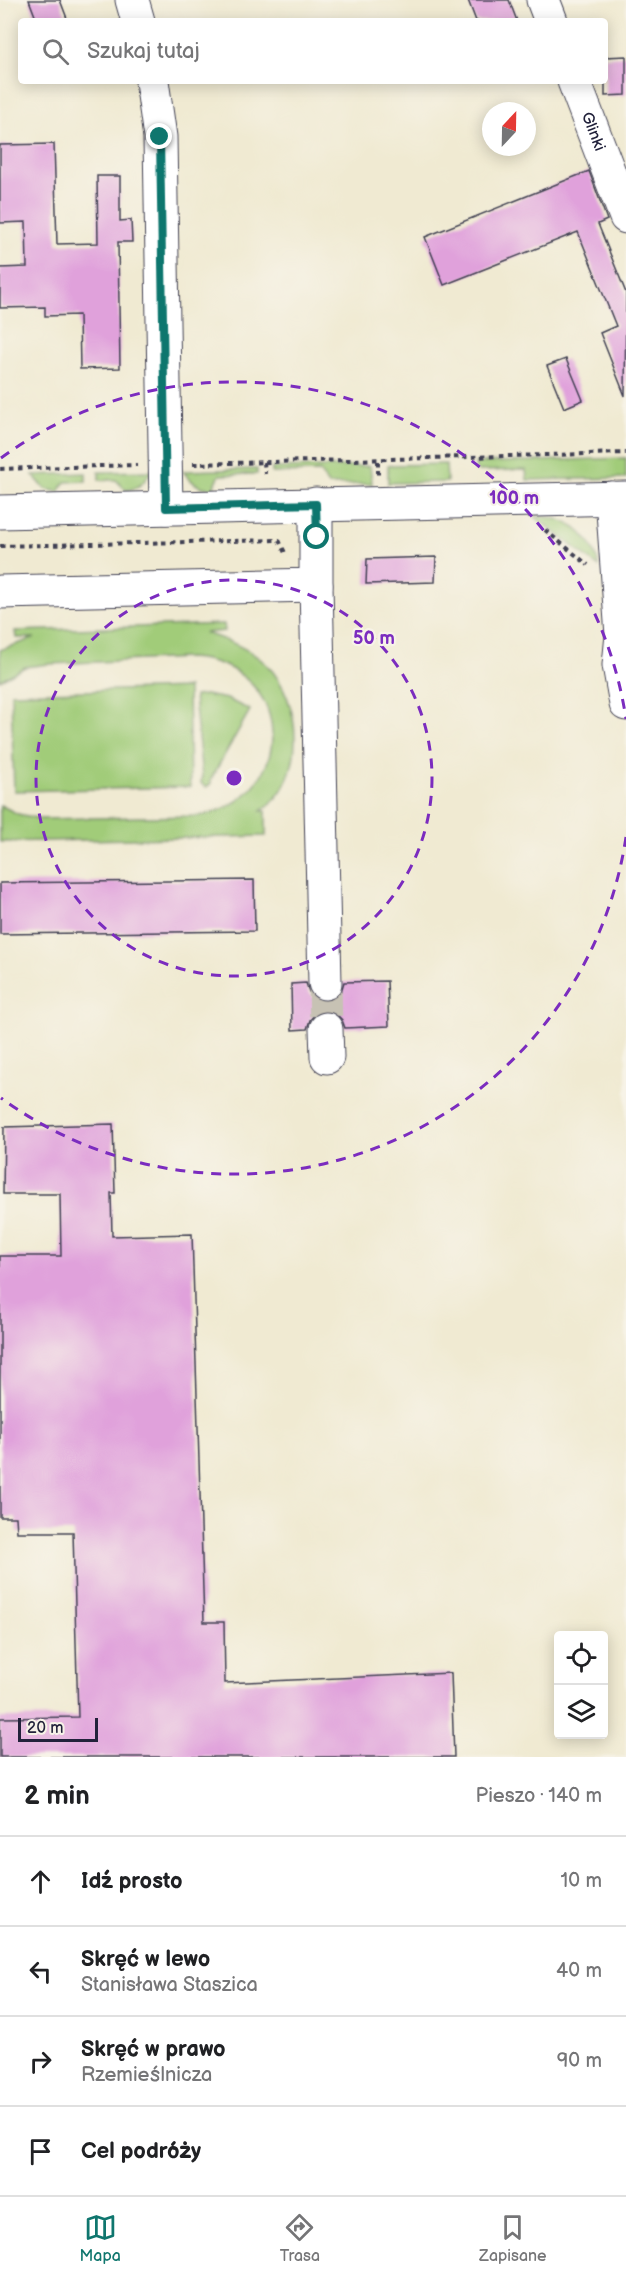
<!DOCTYPE html>
<html lang="pl">
<head>
<meta charset="utf-8">
<style>
	:root { --surface:#fff; --page:#f6f6f6; --text:#202124; --muted:#757577; --line:#e0e0e0; --accent:#0f766e }
	body { margin:0; font-family:"Balsamiq Sans",sans-serif; background:var(--page); color:var(--text) }
	.controls { position:absolute; right:18px; bottom:18px; display:grid; overflow:hidden; border-radius:6px; box-shadow:0 3px 15px #0003 }
	.controls button { width:54px; height:54px; display:grid; place-items:center; padding:0; border:0; border-bottom:2px solid var(--line); background:var(--surface); color:var(--text); font:30px sans-serif }
	.compass { position:absolute; left:482px; top:102px; width:54px; height:54px; border-radius:50%; background:var(--surface); box-shadow:0 3px 15px #0003; rotate:22deg }
	.scale { position:absolute; left:18px; bottom:15px; width:80px; box-sizing:border-box; padding-left:6px; border:3px solid #22223b; border-top:0; font-size:16px; line-height:21px; white-space:nowrap; color:#22223b; -webkit-text-stroke:4px #f7f3e8; paint-order:stroke }
	.stop { position:absolute; width:18px; height:18px; margin:-14px; border:4px solid #0f766e; border-radius:50%; background:#fff }
	.stop.end { background:#0f766e; border-color:#fff; box-shadow:0 2px 6px #0008 }
	.list { margin:0; padding:0; list-style:none }
	h2 { display:flex; justify-content:space-between; align-items:center; height:78px; margin:0; padding:0 24px; font-size:26px }
	h2 small { font-size:20px; font-weight:400; color:var(--muted) }
	.list li { display:grid; grid-template-columns:39px 1fr auto; gap:18px; align-items:center; box-sizing:border-box; height:90px; padding:0 24px; border-top:2px solid var(--line) }
	.list b { display:block; font-size:22px; white-space:nowrap }
	.list p { margin:0; font-size:20px; white-space:nowrap; color:var(--muted) }
	.list em { font-size:20px; font-style:normal; color:var(--muted) }
	.icon { flex:none; width:33px; height:33px; fill:none; stroke:currentColor; stroke-width:2; stroke-linecap:round; stroke-linejoin:round }
	.map { position:relative; flex:none; width:626px; height:1757px; overflow:hidden }
	.search { position:absolute; background:var(--surface); box-shadow:0 3px 15px #0003; left:18px; right:18px; top:18px; height:66px; display:flex; align-items:center; gap:15px; box-sizing:border-box; padding:0 21px; border-radius:6px; color:var(--muted); font-size:22px }
	.sheet { height:438px; background:var(--surface) }
	nav { display:flex; justify-content:space-around; align-items:center; box-sizing:border-box; height:84px; border-top:2px solid var(--line); background:var(--surface); font-size:16px; color:var(--muted) }
	nav a { display:grid; justify-items:center; gap:3px }
	nav .on { color:var(--accent) }
	.map>svg:first-child { display:block }
	.green { fill:#a1cc79; stroke:#62775a; stroke-width:1.5 }
	.building { fill:#e0a1db }
	.lines { fill:none; stroke-linecap:round; stroke-linejoin:round }
	.minor-tunnel { stroke:#c7c2b4; stroke-width:33; stroke-dasharray:33 16; stroke-linecap:butt }
	.minor-casing { stroke:#414052; stroke-width:35 }
	.major-casing { stroke:#414052; stroke-width:35 }
	.path { stroke:#414052; stroke-width:4; stroke-dasharray:4.5 4.5; stroke-linecap:butt }
	.minor { stroke:#fff; stroke-width:33 }
	.major { stroke:#fff; stroke-width:33 }
	.route { stroke:#0f766e; stroke-width:8 }
	.ring { fill:none; stroke:#7b2cbf; stroke-width:3; stroke-dasharray:10 8 }
	.labels { text-anchor:middle; dominant-baseline:central; stroke-width:4.5; stroke-linejoin:round; paint-order:stroke }
	.street-label { font-size:16px; fill:#22223b; stroke:#f7f3e8 }
	.centre { fill:#7b2cbf; stroke:#f7f3e8; stroke-width:3 }
	.ring-label { font-size:18px; text-anchor:middle; font-weight:bold; fill:#7b2cbf; stroke:#f7f3e8; stroke-width:4.5; stroke-linejoin:round; paint-order:stroke }
</style>
</head>
<body>
<div class="map">
<svg width="626" height="1757" viewBox="0 0 626 1757">
	<rect width="100%" height="100%" fill="#f7f3e8"/>
	<filter id="ink" filterUnits="userSpaceOnUse"><feTurbulence type="fractalNoise" baseFrequency=".0167" numOctaves="2"/><feDisplacementMap in="SourceGraphic" scale="12" xChannelSelector="R" yChannelSelector="G"/><feConvolveMatrix kernelMatrix="1 2 1 2 8 2 1 2 1" color-interpolation-filters="sRGB"/></filter>
	<filter id="wash" filterUnits="userSpaceOnUse"><feTurbulence type="fractalNoise" baseFrequency=".008" numOctaves="4" result="noise"/><feDisplacementMap in="SourceGraphic" scale="24" xChannelSelector="R" yChannelSelector="G"/><feGaussianBlur stdDeviation="1.35" result="paint"/><feColorMatrix in="noise" values="0 0 0 0 0 0 0 0 0 0 0 0 0 0 0 0 0 1.4 0 .05"/><feComposite in="paint" operator="in"/></filter>
	<g filter="url(#wash)">
		<rect width="100%" height="100%" fill="#f0ead2"/>
		<!-- green -->
		<path class="green" d="M 626,458 L 626,478 L 527,480 L 526,470 L 476,471 L 475,463 Z
			M 446,464 L 447,482 L 388,483 L 388,465 Z
			M 370,466 L 372,484 L 328,485 L 320,472 L 272,473 L 272,468 Z
			M 257,469 L 257,474 L 220,475 L 213,488 C 199,489 191,482 183,471 Z
			M 151,471 C 145,482 139,489 126,490 L 116,480 L 99,480 L 99,472 Z
			M 86,473 L 86,481 L 65,482 L 59,492 L 45,489 L 33,475 Z
			M 535,517 C 567,515 593,535 599,567 Z
			M 224,624 L 225,631 L 205,633 C 227,640 249,648 266,664 C 303,700 308,781 261,811 L 266,811 L 266,836 L 0,842 L 0,805 L 18,814 L 41,819 L 198,816 C 299,799 297,664 189,658 L 49,664 L 25,667 L 0,680 L 0,650 L 35,638 L 16,638 L 15,631 Z
			M 188,688 L 190,787 L 14,791 L 11,693 Z
			M 205,695 L 227,699 L 250,710 L 211,779 L 211,784 L 206,787 L 201,783 L 202,777 L 194,696 Z"/>
		<g id="blocks">
			<!-- building -->
			<path class="building" d="M 29,0 L 60,0 L 68,21 L 37,21 Z
				M 468,0 L 509,0 L 517,21 L 476,21 Z
				M 626,56 L 626,95 L 605,96 L 605,57 Z
				M 54,144 L 57,244 L 98,243 L 97,176 L 120,176 L 120,221 L 131,220 L 132,242 L 118,242 L 120,368 L 80,369 L 79,315 L 45,316 L 45,307 L 0,308 L 0,268 L 27,267 L 26,222 L 0,223 L 0,145 Z
				M 589,171 L 607,220 L 598,224 L 626,293 L 625,396 L 600,333 L 616,326 L 578,232 L 444,285 L 425,237 Z
				M 566,359 L 583,400 L 564,408 L 547,366 Z
				M 436,557 L 435,582 L 366,584 L 367,559 Z
				M 254,880 L 255,931 L 0,934 L 0,883 Z
				M 387,981 L 389,1026 L 345,1028 L 342,1020 L 335,1013 L 325,1010 L 316,1013 L 310,1020 L 307,1029 L 292,1030 L 291,984 L 306,983 L 309,992 L 316,999 L 326,1002 L 335,999 L 341,992 L 344,982 Z
				M 113,1124 L 115,1193 L 111,1193 L 112,1236 L 192,1234 L 204,1622 L 224,1622 L 225,1683 L 451,1673 L 454,1757 L 0,1757 L 0,1718 L 78,1717 L 73,1532 L 17,1532 L 16,1517 L 0,1517 L 0,1256 L 61,1256 L 60,1194 L 3,1194 L 4,1127 Z"/>
		</g>
	</g>
	<g filter="url(#ink)">
		<use href="#blocks" fill-opacity="0" stroke="#414052" stroke-width="1.5"/>
		<g class="lines">
			<!-- minor-tunnel -->
			<path class="minor-tunnel" d="M 325,983 L 326,1029"/>
			<defs>
				<g id="minor">
					<path d="M 132,0 L 138,21"/>
					<path d="M 543,0 L 551,21"/>
					<path d="M 152,81 L 160,137 L 166,508"/>
					<path id="s1" d="M 574,81 L 626,217"/>
					<path d="M 612,498 L 622,635 L 626,639"/>
					<path d="M 316,585 L 325,983"/>
					<path d="M 0,592 L 316,585 L 316,504"/>
					<path d="M 622,635 L 619,665 L 626,704"/>
					<path d="M 326,1029 L 327,1057"/>
				</g>
				<path id="major" d="M 0,512 L 626,498"/>
			</defs>
			<!-- minor casing -->
			<use href="#minor" class="minor-casing"/>
			<!-- major casing -->
			<use href="#major" class="major-casing"/>
			<!-- path -->
			<path class="path" d="M 378,461 L 378,475
				M 264,462 L 265,474
				M 193,464 L 626,453
				M 0,469 L 137,465
				M 545,530 L 588,565
				M 0,546 L 279,540 L 285,553"/>
			<!-- minor -->
			<use href="#minor" class="minor"/>
			<!-- major -->
			<use href="#major" class="major"/>
		</g>
	</g>
	<g class="lines" filter="url(#ink)">
		<!-- route -->
		<path class="route" d="M 160,137 L 166,508 L 316,504 L 317,537"/>
	</g>
	<!-- distance rings -->
	<g class="ring">
		<circle cx="234" cy="778" r="198"/>
		<path d="M626 837A396 396 0 0 1 1 1098M1 458A396 396 0 0 1 626 719"/>
	</g>
	<g class="labels">
		<!-- street labels -->
		<g class="street-label">
			<text stroke="none"><textPath href="#s1" startOffset="54">Glinki</textPath></text>
		</g>
	</g>
	<circle cx="234" cy="778" r="9" class="centre"/>
	<g class="ring-label">
		<text x="514" y="504">100 m</text>
		<text x="374" y="644">50 m</text>
	</g>
</svg>
<div class="controls">
<button><svg class="icon" aria-label="locate" viewBox="0 0 24 24"><circle cx="12" cy="12" r="6"/><path d="M12 2v4M12 18v4M2 12h4M18 12h4"/></svg></button>
<button><svg class="icon" aria-label="layers" viewBox="0 0 24 24"><path d="M12 4l9 5-9 5-9-5zM3 14l9 5 9-5"/></svg></button>
</div>
<svg class="compass" viewBox="-18 -18 36 36"><path d="M0-13l5 13h-10z" fill="#e53935"/><path d="M0 13l5-13h-10z" fill="#757577"/></svg>
<div class="scale">20 m</div>
<div class="stop" style="left:317px;top:537px"></div>
<div class="stop end" style="left:160px;top:137px"></div>
<div class="search"><svg class="icon" aria-label="search" viewBox="0 0 24 24"><circle cx="10" cy="10" r="6"/><path d="M15 15l6 6"/></svg>Szukaj tutaj</div>
</div>
<section class="sheet">
<h2>2 min<small>Pieszo · 140 m</small></h2>
<ul class="list">
<li><svg class="icon" aria-label="ahead" viewBox="0 0 24 24"><path d="M12 20V5M6 11l6-6 6 6"/></svg><div><b>Idź prosto</b></div><em>10 m</em></li>
<li><svg class="icon" aria-label="left" viewBox="0 0 24 24"><path d="M17 20v-9H6M10 6l-5 5 5 5"/></svg><div><b>Skręć w lewo</b><p>Stanisława Staszica</p></div><em>40 m</em></li>
<li><svg class="icon" aria-label="right" viewBox="0 0 24 24"><path d="M7 20v-9h11M14 6l5 5-5 5"/></svg><div><b>Skręć w prawo</b><p>Rzemieślnicza</p></div><em>90 m</em></li>
<li><svg class="icon" aria-label="arrive" viewBox="0 0 24 24"><path d="M6 21V4h12l-3 4 3 4H6"/></svg><div><b>Cel podróży</b></div></li>
</ul>
</section>
<nav>
<a class="on"><svg class="icon" aria-label="map" viewBox="0 0 24 24"><path d="M3 6l6-2 6 2 6-2v14l-6 2-6-2-6 2zM9 4v14M15 6v14"/></svg>Mapa</a>
<a><svg class="icon" aria-label="directions" viewBox="0 0 24 24"><path d="M12 3l9 9-9 9-9-9zM9 14v-3h6M13 9l2 2-2 2"/></svg>Trasa</a>
<a><svg class="icon" aria-label="saved" viewBox="0 0 24 24"><path d="M7 4h10v16l-5-4-5 4z"/></svg>Zapisane</a>
</nav>
</body>
</html>
